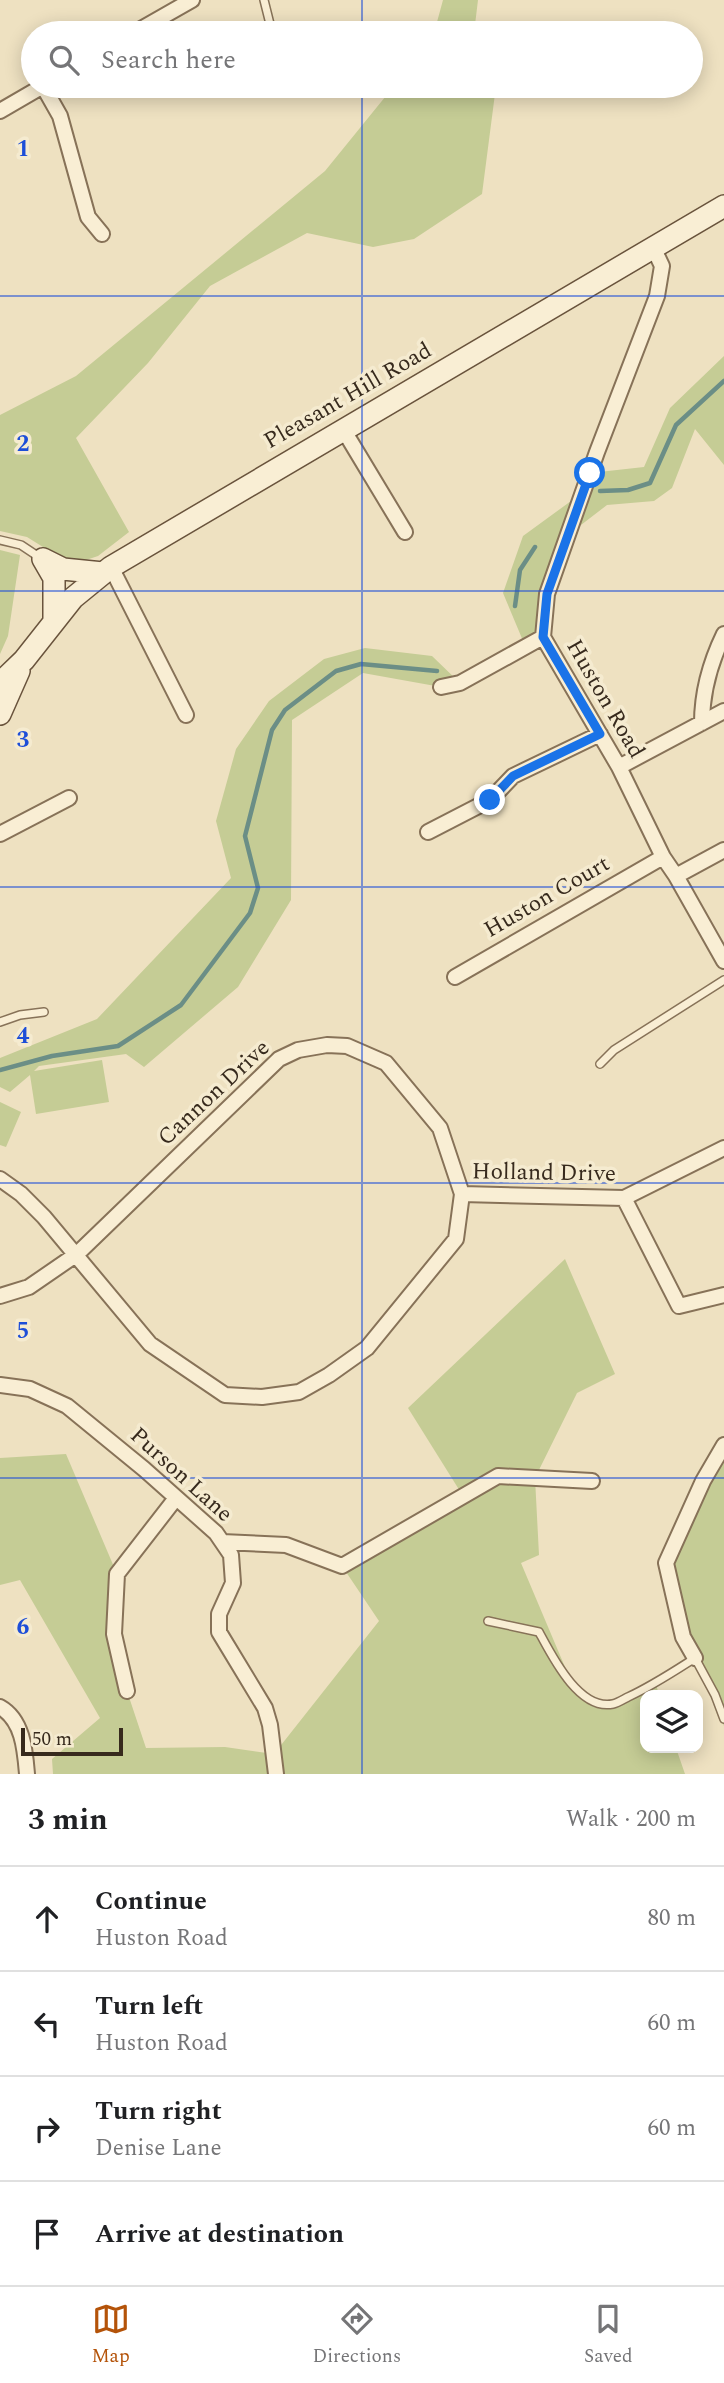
<!DOCTYPE html>
<html lang="en">
<head>
<meta charset="utf-8">
<style>
	:root { --surface:#fff; --page:#f2f2f2; --text:#202124; --muted:#757577; --line:#e0e0e0; --accent:#b45309 }
	body { margin:0; font-family:Spectral,serif; background:var(--page); color:var(--text) }
	.controls { position:absolute; right:21px; bottom:21px; display:grid; overflow:hidden; border-radius:14px; box-shadow:0 4px 18px #0003 }
	.controls button { width:63px; height:63px; display:grid; place-items:center; padding:0; border:0; border-bottom:2px solid var(--line); background:var(--surface); color:var(--text); font:35px sans-serif }
	.scale { position:absolute; left:21px; bottom:18px; width:102px; box-sizing:border-box; padding-left:7px; border:4px solid #372a1d; border-top:0; font-size:19px; line-height:24px; white-space:nowrap; color:#372a1d; -webkit-text-stroke:5px #f5ebd0; paint-order:stroke }
	.stop { position:absolute; width:21px; height:21px; margin:-16px; border:5px solid #1a73e8; border-radius:50%; background:#fff }
	.stop.end { background:#1a73e8; border-color:#fff; box-shadow:0 2px 7px #0008 }
	.list { margin:0; padding:0; list-style:none }
	h2 { display:flex; justify-content:space-between; align-items:center; height:91px; margin:0; padding:0 28px; font-size:30px }
	h2 small { font-size:23px; font-weight:400; color:var(--muted) }
	.list li { display:grid; grid-template-columns:46px 1fr auto; gap:21px; align-items:center; box-sizing:border-box; height:105px; padding:0 28px; border-top:2px solid var(--line) }
	.list b { display:block; font-size:26px; white-space:nowrap }
	.list p { margin:0; font-size:23px; white-space:nowrap; color:var(--muted) }
	.list em { font-size:23px; font-style:normal; color:var(--muted) }
	.icon { flex:none; width:38px; height:38px; fill:none; stroke:currentColor; stroke-width:2; stroke-linecap:round; stroke-linejoin:round }
	.map { position:relative; flex:none; width:724px; height:1774px; overflow:hidden }
	.search { position:absolute; background:var(--surface); box-shadow:0 4px 18px #0003; left:21px; right:21px; top:21px; height:77px; display:flex; align-items:center; gap:18px; box-sizing:border-box; padding:0 24px; border-radius:38px; color:var(--muted); font-size:26px }
	.sheet { height:511px; background:var(--surface) }
	nav { display:flex; justify-content:space-around; align-items:center; box-sizing:border-box; height:98px; border-top:2px solid var(--line); background:var(--surface); font-size:19px; color:var(--muted) }
	nav a { display:grid; justify-items:center; gap:4px }
	nav .on { color:var(--accent) }
	.map>svg:first-child { display:block }
	.green { fill:#c5cc95 }
	.lines { fill:none; stroke-linecap:round; stroke-linejoin:round }
	.stream { stroke:#6b8e86; stroke-width:4.5 }
	.lane-casing { stroke:#877258; stroke-width:10 }
	.street-casing { stroke:#877258; stroke-width:18 }
	.secondary-casing { stroke:#69533c; stroke-width:24 }
	.lane { stroke:#f9eed4; stroke-width:7 }
	.street { stroke:#f9eed4; stroke-width:14 }
	.secondary { stroke:#f9eed4; stroke-width:21 }
	.route { stroke:#1a73e8; stroke-width:9 }
	.grid { fill:none; stroke:#1d4ed8; stroke-width:2; stroke-opacity:0.55 }
	.labels { text-anchor:middle; dominant-baseline:central; stroke-width:7; stroke-linejoin:round; paint-order:stroke }
	.street-label { font-size:23px; fill:#372a1d; stroke:#f5ebd0 }
	.grid-label { font-size:23px; text-anchor:middle; font-weight:bold; fill:#1d4ed8; stroke:#f5ebd0; stroke-width:7; stroke-linejoin:round; paint-order:stroke }
</style>
</head>
<body>
<div class="map">
<svg width="724" height="1774" viewBox="0 0 724 1774">
	<rect width="100%" height="100%" fill="#eee1c1"/>
	<!-- green -->
	<path class="green" d="M 443,0 L 478,0 L 474,33 L 434,33 Z
		M 394,86 L 496,86 L 482,194 L 414,239 L 373,247 L 307,233 L 210,286 L 148,363 L 76,438 L 129,532 L 98,556 L 80,562 L 67,562 L 27,537 L 0,531 L 0,415 L 76,376 L 325,171 Z
		M 724,356 L 724,465 L 695,429 L 672,488 L 654,501 L 607,505 L 568,535 L 543,637 L 526,648 L 503,593 L 523,536 L 582,493 L 590,473 L 644,467 L 670,408 Z
		M 0,550 L 20,555 L 8,636 L 0,654 Z
		M 365,648 L 432,656 L 460,683 L 441,687 L 363,673 L 292,720 L 291,900 L 238,987 L 144,1067 L 126,1054 L 39,1066 L 34,1071 L 102,1060 L 109,1102 L 36,1114 L 30,1075 L 10,1092 L 0,1087 L 0,1058 L 97,1019 L 231,878 L 216,821 L 236,749 L 269,701 L 324,659 Z
		M 0,1102 L 21,1112 L 6,1147 L 0,1145 Z
		M 565,1259 L 615,1374 L 577,1393 L 535,1478 L 539,1555 L 521,1563 L 573,1686 L 595,1703 L 613,1705 L 656,1684 L 659,1695 L 645,1695 L 645,1748 L 676,1748 L 685,1774 L 53,1774 L 52,1759 L 100,1718 L 20,1580 L 0,1585 L 0,1458 L 66,1454 L 117,1574 L 114,1634 L 127,1691 L 146,1748 L 225,1747 L 274,1754 L 379,1621 L 342,1566 L 463,1496 L 408,1408 Z
		M 724,1456 L 724,1726 L 695,1658 L 666,1563 Z"/>
	<g class="lines">
		<!-- stream -->
		<path class="stream" d="M 600,491 L 628,490 L 650,483 L 676,425 L 724,381
			M 515,606 L 520,570 L 535,547
			M 0,1070 L 52,1056 L 118,1046 L 181,1005 L 250,913 L 258,888 L 245,836 L 272,730 L 285,710 L 336,671 L 361,664 L 437,671"/>
		<defs>
			<path id="lane" d="M 264,0 L 272,32
				M 0,540 L 21,545 L 42,559
				M 0,1022 L 20,1015 L 44,1012
				M 600,1064 L 614,1050 L 724,980
				M 488,1621 L 539,1632 C 552,1656 579,1711 613,1704 C 618,1703 624,1699 628,1697 C 652,1686 673,1672 695,1658 L 715,1695 L 724,1719"/>
			<path id="street" d="M 134,33 L 192,0
				M 43,86 L 60,116 L 88,217 L 102,234
				M 0,111 L 43,86
				M 653,247 L 662,266 L 657,296 L 597,452 L 547,594 L 543,637 L 619,767 L 663,857 L 676,876 L 724,961
				M 343,429 L 405,532
				M 111,567 L 186,715
				M 441,687 L 460,683 L 543,637
				M 702,723 C 702,691 710,663 724,634
				M 619,767 L 724,711
				M 428,832 L 490,800 L 513,776 L 600,734
				M 0,834 L 69,798
				M 676,876 L 724,850
				M 455,977 L 663,857
				M 0,1179 L 21,1194 L 44,1217 L 150,1344 L 225,1395 L 262,1397 L 299,1392 L 329,1375 L 367,1348 L 456,1239 L 462,1194 L 624,1198 L 724,1148
				M 624,1198 L 679,1306 L 724,1295
				M 0,1296 L 29,1287 L 77,1254 L 279,1059 L 298,1050 L 327,1045 L 347,1046 L 386,1063 L 440,1128 L 462,1194
				M 0,1385 L 30,1389 L 67,1406 L 144,1469 L 216,1533 L 231,1555 L 233,1583 L 219,1614 L 219,1632 L 265,1708 L 270,1725 L 276,1774
				M 222,1542 L 286,1545 L 342,1566 L 498,1476 L 592,1481
				M 695,1658 L 683,1637 L 666,1563 L 703,1481 L 724,1445
				M 127,1691 L 114,1634 L 117,1574 L 176,1498
				M 0,1707 C 23,1720 25,1750 27,1774"/>
			<path id="secondary" d="M 43,559 L 54,578 L 54,620
				M 43,559 L 63,569 L 103,573
				M 0,683 L 24,660 L 73,598 L 111,567 L 724,206
				M 0,714 L 19,671"/>
		</defs>
		<!-- lane casing -->
		<use href="#lane" class="lane-casing"/>
		<!-- street casing -->
		<use href="#street" class="street-casing"/>
		<!-- secondary casing -->
		<use href="#secondary" class="secondary-casing"/>
		<!-- lane -->
		<use href="#lane" class="lane"/>
		<!-- street -->
		<use href="#street" class="street"/>
		<!-- secondary -->
		<use href="#secondary" class="secondary"/>
	</g>
	<g class="lines">
		<!-- route -->
		<path class="route" d="M 490,800 L 513,776 L 600,734 L 543,637 L 547,594 L 590,473"/>
	</g>
	<!-- grid -->
	<path class="grid" d="M 362,0 L 362,33M 362,86 L 362,1774M 0,296 L 724,296M 0,591 L 724,591M 0,887 L 724,887M 0,1183 L 724,1183M 0,1478 L 724,1478"/>
	<g class="labels">
		<!-- street labels -->
		<g class="street-label">
			<text transform="translate(348 396) rotate(-30)">Pleasant Hill Road</text>
			<text transform="translate(605 699) rotate(60)">Huston Road</text>
			<text transform="translate(547 897) rotate(-30)">Huston Court</text>
			<text transform="translate(214 1093) rotate(-43)">Cannon Drive</text>
			<text transform="translate(544 1173) rotate(1)">Holland Drive</text>
			<text transform="translate(181 1475) rotate(42)">Purson Lane</text>
		</g>
	</g>
	<g class="grid-label">
		<text x="23" y="156">1</text>
		<text x="23" y="451">2</text>
		<text x="23" y="747">3</text>
		<text x="23" y="1043">4</text>
		<text x="23" y="1338">5</text>
		<text x="23" y="1634">6</text>
	</g>
</svg>
<div class="controls">
<button><svg class="icon" aria-label="layers" viewBox="0 0 24 24"><path d="M12 4l9 5-9 5-9-5zM3 14l9 5 9-5"/></svg></button>
</div>
<div class="scale">50 m</div>
<div class="stop" style="left:590px;top:473px"></div>
<div class="stop end" style="left:490px;top:800px"></div>
<div class="search"><svg class="icon" aria-label="search" viewBox="0 0 24 24"><circle cx="10" cy="10" r="6"/><path d="M15 15l6 6"/></svg>Search here</div>
</div>
<section class="sheet">
<h2>3 min<small>Walk · 200 m</small></h2>
<ul class="list">
<li><svg class="icon" aria-label="ahead" viewBox="0 0 24 24"><path d="M12 20V5M6 11l6-6 6 6"/></svg><div><b>Continue</b><p>Huston Road</p></div><em>80 m</em></li>
<li><svg class="icon" aria-label="left" viewBox="0 0 24 24"><path d="M17 20v-9H6M10 6l-5 5 5 5"/></svg><div><b>Turn left</b><p>Huston Road</p></div><em>60 m</em></li>
<li><svg class="icon" aria-label="right" viewBox="0 0 24 24"><path d="M7 20v-9h11M14 6l5 5-5 5"/></svg><div><b>Turn right</b><p>Denise Lane</p></div><em>60 m</em></li>
<li><svg class="icon" aria-label="arrive" viewBox="0 0 24 24"><path d="M6 21V4h12l-3 4 3 4H6"/></svg><div><b>Arrive at destination</b></div></li>
</ul>
</section>
<nav>
<a class="on"><svg class="icon" aria-label="map" viewBox="0 0 24 24"><path d="M3 6l6-2 6 2 6-2v14l-6 2-6-2-6 2zM9 4v14M15 6v14"/></svg>Map</a>
<a><svg class="icon" aria-label="directions" viewBox="0 0 24 24"><path d="M12 3l9 9-9 9-9-9zM9 14v-3h6M13 9l2 2-2 2"/></svg>Directions</a>
<a><svg class="icon" aria-label="saved" viewBox="0 0 24 24"><path d="M7 4h10v16l-5-4-5 4z"/></svg>Saved</a>
</nav>
</body>
</html>
